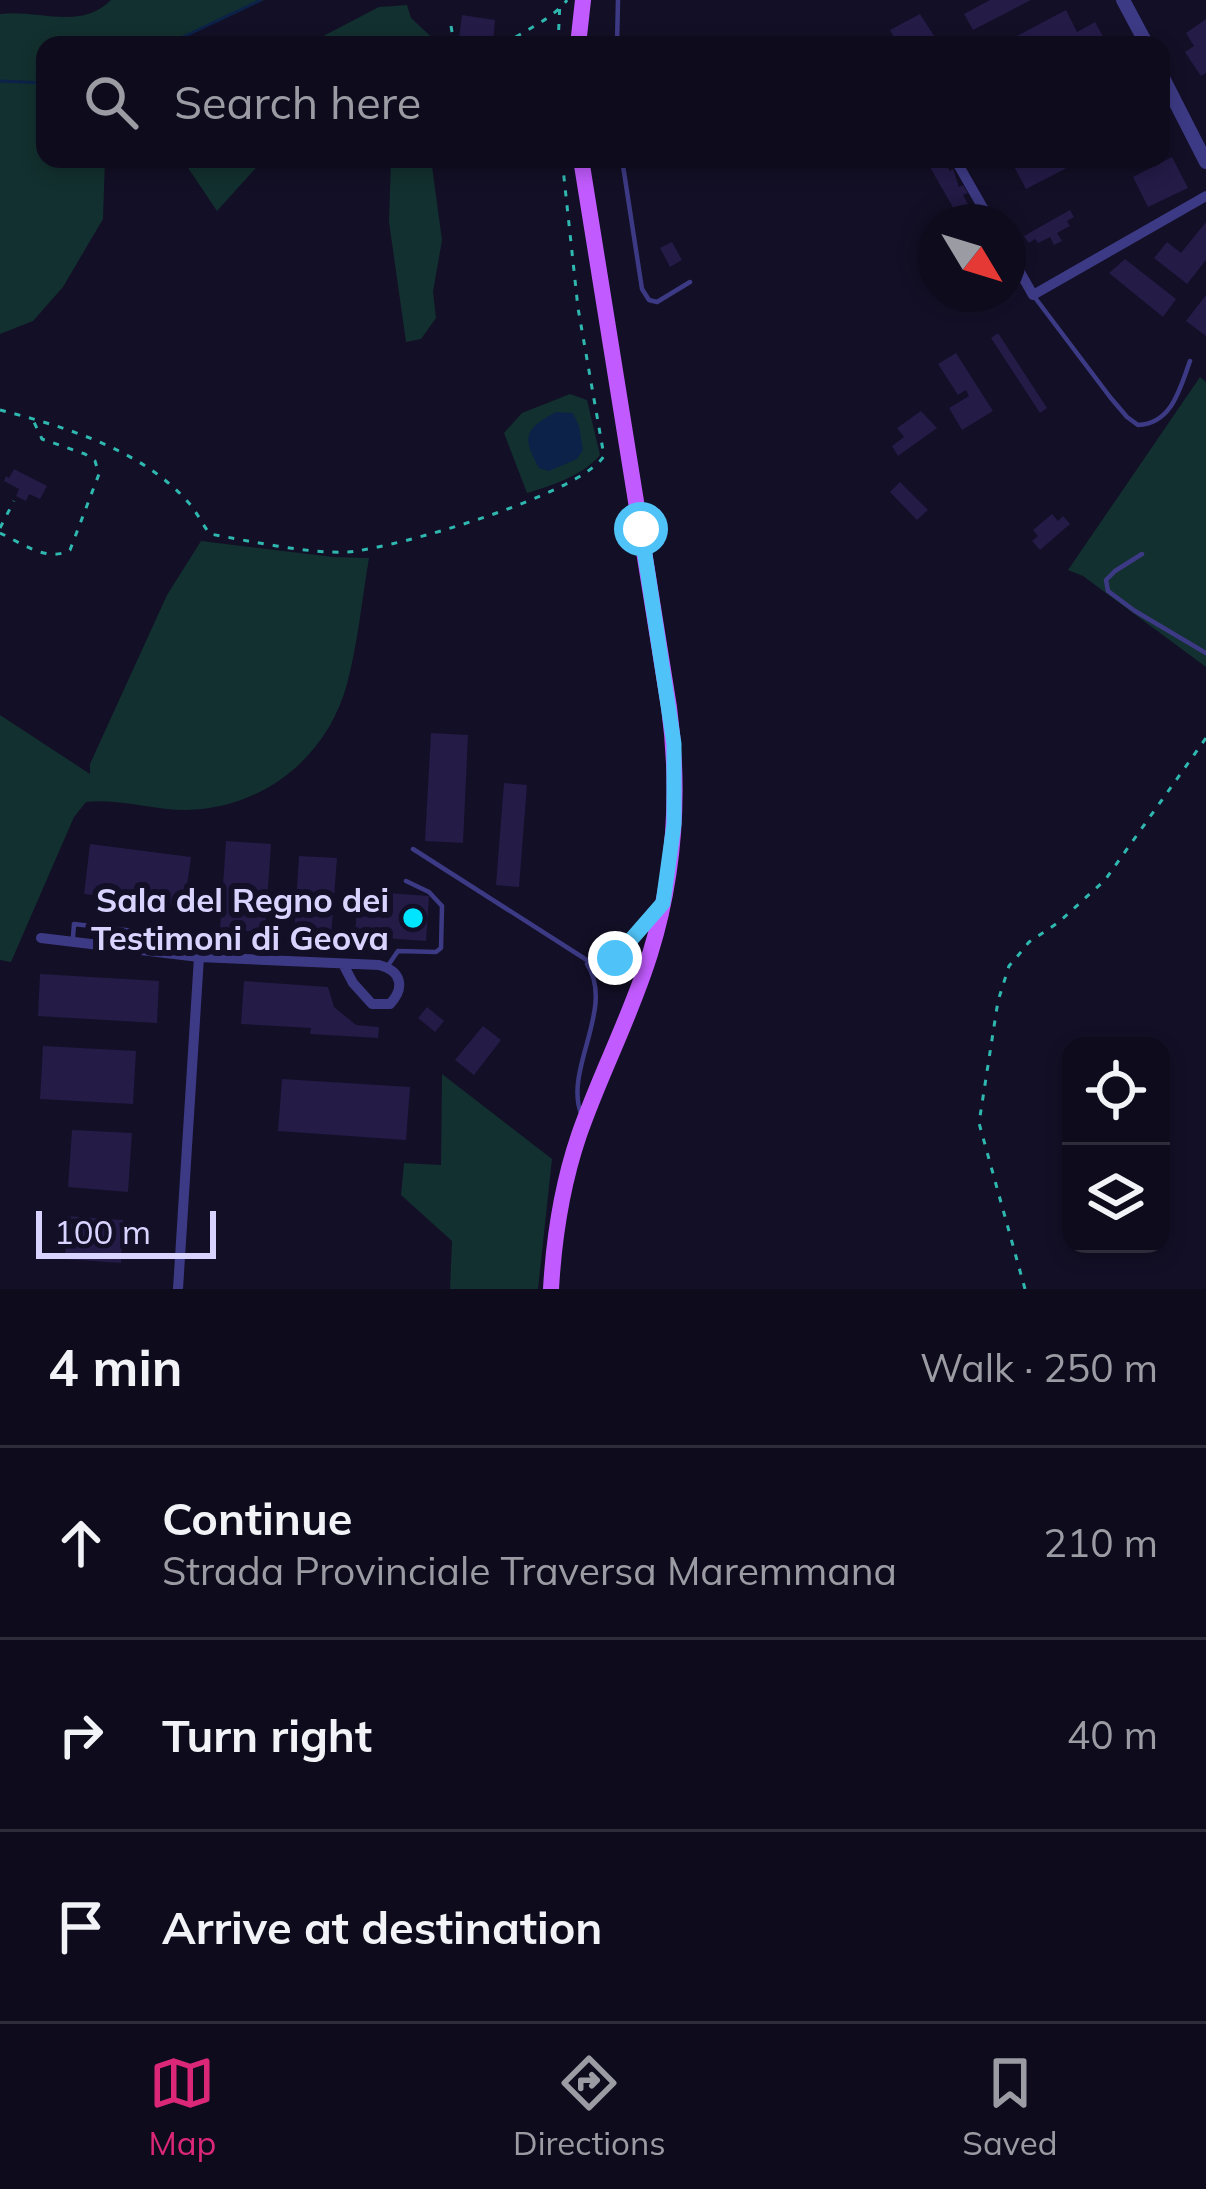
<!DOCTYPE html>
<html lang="en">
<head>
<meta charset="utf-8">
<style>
	:root { --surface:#0e0b1c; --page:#1c1929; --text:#f1f3f6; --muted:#9b9ba3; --line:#2e2b3b; --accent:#db2777 }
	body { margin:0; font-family:Mulish,sans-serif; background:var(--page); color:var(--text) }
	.controls { position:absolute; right:36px; bottom:36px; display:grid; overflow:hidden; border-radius:24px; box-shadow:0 6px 18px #0003 }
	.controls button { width:108px; height:108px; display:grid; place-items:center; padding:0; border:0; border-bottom:3px solid var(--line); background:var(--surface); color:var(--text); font:60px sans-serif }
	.compass { position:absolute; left:918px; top:204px; width:108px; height:108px; border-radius:50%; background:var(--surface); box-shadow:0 6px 18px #0003; rotate:128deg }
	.scale { position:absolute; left:36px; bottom:30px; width:180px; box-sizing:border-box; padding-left:12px; border:6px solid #d9d4ff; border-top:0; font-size:33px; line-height:42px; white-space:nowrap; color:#d9d4ff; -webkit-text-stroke:9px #130f26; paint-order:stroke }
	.stop { position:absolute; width:36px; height:36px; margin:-27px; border:9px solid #4fc3f7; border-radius:50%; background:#fff }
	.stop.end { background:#4fc3f7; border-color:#fff; box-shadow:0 3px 12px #0008 }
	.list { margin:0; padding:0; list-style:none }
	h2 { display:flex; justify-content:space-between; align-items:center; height:156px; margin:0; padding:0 48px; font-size:51px }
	h2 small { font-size:39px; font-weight:400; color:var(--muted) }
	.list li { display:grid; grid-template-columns:78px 1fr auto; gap:36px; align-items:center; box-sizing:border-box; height:192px; padding:0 48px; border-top:3px solid var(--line) }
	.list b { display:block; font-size:45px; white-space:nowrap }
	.list p { margin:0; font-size:39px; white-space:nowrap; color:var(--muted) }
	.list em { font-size:39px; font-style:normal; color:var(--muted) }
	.icon { flex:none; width:66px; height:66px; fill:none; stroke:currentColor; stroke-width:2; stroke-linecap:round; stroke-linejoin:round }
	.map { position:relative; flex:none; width:1206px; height:1289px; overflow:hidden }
	.search { position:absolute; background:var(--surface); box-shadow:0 6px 18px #0003; left:36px; right:36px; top:36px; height:132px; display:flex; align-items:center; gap:30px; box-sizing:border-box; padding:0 42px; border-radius:24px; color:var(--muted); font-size:45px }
	.sheet { height:732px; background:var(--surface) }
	nav { display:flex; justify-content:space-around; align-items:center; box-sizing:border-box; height:168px; border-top:3px solid var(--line); background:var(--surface); font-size:33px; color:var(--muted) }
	nav a { display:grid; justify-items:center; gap:6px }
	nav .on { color:var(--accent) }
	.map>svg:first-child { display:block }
	.green { fill:#12302f }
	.water { fill:#0c2248 }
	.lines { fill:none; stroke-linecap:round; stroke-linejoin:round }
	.stream { stroke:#0c2248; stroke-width:3 }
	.building { fill:#241b47 }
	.path { stroke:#2fb8b0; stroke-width:3; stroke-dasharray:6 9; stroke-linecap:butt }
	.service { stroke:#3d3a85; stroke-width:4.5 }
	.minor { stroke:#3d3a85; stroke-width:10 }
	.tertiary { stroke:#3d3a85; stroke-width:14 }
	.primary { stroke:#c25bff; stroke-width:16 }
	.route { stroke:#4fc3f7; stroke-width:15 }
	.poi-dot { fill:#00e5ff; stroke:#130f26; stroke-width:4.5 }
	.labels { text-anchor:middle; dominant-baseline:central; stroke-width:12; stroke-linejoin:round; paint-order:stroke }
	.poi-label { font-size:33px; font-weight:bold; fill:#d9d4ff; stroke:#130f26; text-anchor:end }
</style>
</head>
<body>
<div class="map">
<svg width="1206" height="1289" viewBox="0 0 1206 1289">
	<rect width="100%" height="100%" fill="#130f26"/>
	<!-- green -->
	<path class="green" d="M 111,0 L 264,0 L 167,45 L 45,45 L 45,83 L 40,84 L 45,112 L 45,159 L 105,159 L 103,219 L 63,287 L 33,321 L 0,334 L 0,14 C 37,9 81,31 111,0 Z
		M 407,5 L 411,18 L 440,45 L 306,45 L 379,7 Z
		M 182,159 L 264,159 L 217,211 Z
		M 391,159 L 431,159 L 442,240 L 433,292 L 436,318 L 421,339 L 406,342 L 389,222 Z
		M 1200,377 L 1206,382 L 1206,667 L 1083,576 L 1068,570 Z
		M 570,394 L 587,400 L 600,455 C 584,475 551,486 527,493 L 504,433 L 522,413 Z
		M 201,541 L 333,557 L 369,558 C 362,599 358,643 347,684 C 327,758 262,809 186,810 C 153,810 119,798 86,802 L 74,817 L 11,962 L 0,960 L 0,715 L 90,774 L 90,764 L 167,595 Z
		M 442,1074 L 552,1159 L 538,1289 L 450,1289 L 452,1241 L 401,1195 L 404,1163 L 441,1165 Z"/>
	<!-- water -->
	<path class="water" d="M 556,412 L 573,413 L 579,426 L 583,450 L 577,459 L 549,471 L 539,468 C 521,436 525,429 556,412 Z"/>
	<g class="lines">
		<!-- stream -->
		<path class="stream" d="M 166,45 L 261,0
			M 0,81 L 45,83"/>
	</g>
	<!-- building -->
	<path class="building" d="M 990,0 L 1031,0 L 973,30 L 964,14 Z
		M 1066,10 L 1077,32 L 1095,22 L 1105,40 L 1095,45 L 1000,45 Z
		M 920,14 L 938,42 L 932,45 L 898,45 L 890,30 Z
		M 462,15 L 495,20 L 493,42 L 459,38 Z
		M 1206,19 L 1206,73 L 1201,76 L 1185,52 L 1194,46 L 1186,33 Z
		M 1172,157 L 1188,188 L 1148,207 L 1133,177 Z
		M 933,159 L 953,159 L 945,163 L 950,171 L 953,169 L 959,187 L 963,185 L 968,193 L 963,195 L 968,204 L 955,211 L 927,162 Z
		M 1010,159 L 1084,159 L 1026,189 Z
		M 1070,210 L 1074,217 L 1067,221 L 1070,226 L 1057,233 L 1062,241 L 1054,245 L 1050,237 L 1038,243 L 1035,239 L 1029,243 L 1024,236 Z
		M 1206,222 L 1206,260 L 1187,284 L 1154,258 L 1167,242 L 1181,253 Z
		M 672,242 L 682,260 L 670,267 L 660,248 Z
		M 1125,259 L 1176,299 L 1163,317 L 1109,273 Z
		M 1206,295 L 1206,336 L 1186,321 Z
		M 998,333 L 1047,408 L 1040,413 L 991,338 Z
		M 956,353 L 993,411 L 962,430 L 949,408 L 969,396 L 966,390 L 958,395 L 938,364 Z
		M 921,411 L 937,428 L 898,456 L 892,446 L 904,437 L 897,428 Z
		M 14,469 L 47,486 L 40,499 L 29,494 L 26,501 L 16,496 L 19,489 L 4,481 L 6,476 L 9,478 Z
		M 900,482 L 928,510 L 917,520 L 890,492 Z
		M 1052,514 L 1058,521 L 1063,516 L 1070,524 L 1040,550 L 1032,541 L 1038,536 L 1033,530 Z
		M 431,733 L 468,735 L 463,843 L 425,841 Z
		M 504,783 L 527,785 L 519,887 L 496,885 Z
		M 226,841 L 271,844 L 265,932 L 220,929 Z
		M 90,844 L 191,857 L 184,907 L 84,894 Z
		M 299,856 L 337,858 L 331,937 L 294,935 Z
		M 358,891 L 429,896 L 426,941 L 355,936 Z
		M 40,974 L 159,981 L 157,1023 L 38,1016 Z
		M 244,981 L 328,987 L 334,1007 L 356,1025 L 379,1027 L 378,1038 L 310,1034 L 311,1028 L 241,1024 Z
		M 427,1007 L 444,1021 L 435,1032 L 418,1018 Z
		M 483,1026 L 501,1040 L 474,1075 L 455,1060 Z
		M 43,1046 L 136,1051 L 133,1104 L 40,1099 Z
		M 282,1079 L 410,1087 L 406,1140 L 278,1131 Z
		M 72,1130 L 132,1133 L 128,1192 L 68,1187 Z
		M 67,1216 L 123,1220 L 121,1263 L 65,1259 Z"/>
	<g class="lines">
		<!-- path -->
		<path class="path" d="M 451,26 L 454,43 L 460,45
			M 503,45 C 522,32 554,18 567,0
			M 558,45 L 560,0
			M 0,410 C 66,427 142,450 188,502 C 197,512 202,524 210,534 C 250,541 308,554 348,552 C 396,548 579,495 604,456 L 578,308 L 562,159
			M 0,528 L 14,501
			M 0,533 C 22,543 47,563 70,550 L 99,474 L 95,461 L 85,454 L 42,439 L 33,420
			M 1025,1289 L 979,1123 L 998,1001 L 1009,966 L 1016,958 L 1029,942 L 1059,922 L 1105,880 L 1206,738"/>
		<!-- service -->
		<path class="service" d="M 617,45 L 618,0
			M 622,159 L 642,289 L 649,300 L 657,302 L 690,282
			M 1033,295 L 1110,397 L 1127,417 L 1138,425 C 1172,424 1180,388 1190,361
			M 1142,554 L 1115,571 L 1106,580 L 1108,591 L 1135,611 L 1206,653
			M 413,849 L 593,964 C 621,962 636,936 653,916
			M 73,937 L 74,924 L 185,937 L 183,955
			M 387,967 L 398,951 L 436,952 L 441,948 L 442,906 L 429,892 L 406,881
			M 582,1116 C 562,1071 616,1009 587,964"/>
		<!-- minor -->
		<path class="minor" d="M 955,159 L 991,222
			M 1008,251 L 1033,295 L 1206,196
			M 41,938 L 199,957 L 379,965 C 402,971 405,988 390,1004 L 372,1004 L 353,983 L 343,964
			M 178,1289 L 199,957"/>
		<!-- tertiary -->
		<path class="tertiary" d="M 1123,0 L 1147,45
			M 1161,74 L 1206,162"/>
		<!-- primary -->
		<path class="primary" d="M 578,45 L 583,0
			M 551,1289 C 554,1236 562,1185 579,1135 C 600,1074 631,1016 650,954 C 675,874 680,790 669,707 L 581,159"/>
	</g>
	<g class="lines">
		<!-- route -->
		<path class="route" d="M 615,958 L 663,903 L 674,824 L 674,744 L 641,529"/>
	</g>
	<!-- markers -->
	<circle class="poi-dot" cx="413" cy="918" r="12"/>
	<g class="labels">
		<!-- poi labels -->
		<g class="poi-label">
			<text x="389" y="899">Sala del Regno dei<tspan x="389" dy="38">Testimoni di Geova</tspan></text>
		</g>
	</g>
</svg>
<div class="controls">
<button><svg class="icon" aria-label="locate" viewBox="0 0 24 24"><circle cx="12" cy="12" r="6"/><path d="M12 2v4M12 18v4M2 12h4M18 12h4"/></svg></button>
<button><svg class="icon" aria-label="layers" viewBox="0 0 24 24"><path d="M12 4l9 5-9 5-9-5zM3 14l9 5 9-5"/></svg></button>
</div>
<svg class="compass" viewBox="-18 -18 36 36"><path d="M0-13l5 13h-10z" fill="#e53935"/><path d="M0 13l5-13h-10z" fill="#9b9ba3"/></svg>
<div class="scale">100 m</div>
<div class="stop" style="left:641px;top:529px"></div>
<div class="stop end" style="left:615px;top:958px"></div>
<div class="search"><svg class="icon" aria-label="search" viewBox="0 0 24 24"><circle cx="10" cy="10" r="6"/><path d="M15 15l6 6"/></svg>Search here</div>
</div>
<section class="sheet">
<h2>4 min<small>Walk · 250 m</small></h2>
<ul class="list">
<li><svg class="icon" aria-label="ahead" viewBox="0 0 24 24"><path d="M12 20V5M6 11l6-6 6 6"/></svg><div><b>Continue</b><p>Strada Provinciale Traversa Maremmana</p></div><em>210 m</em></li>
<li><svg class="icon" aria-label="right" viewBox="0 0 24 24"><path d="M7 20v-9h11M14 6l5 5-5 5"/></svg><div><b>Turn right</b></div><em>40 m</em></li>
<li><svg class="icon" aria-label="arrive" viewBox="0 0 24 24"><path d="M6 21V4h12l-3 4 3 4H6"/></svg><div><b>Arrive at destination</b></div></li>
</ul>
</section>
<nav>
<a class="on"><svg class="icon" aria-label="map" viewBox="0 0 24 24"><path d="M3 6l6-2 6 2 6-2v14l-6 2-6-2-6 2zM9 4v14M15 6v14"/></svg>Map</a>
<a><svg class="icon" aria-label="directions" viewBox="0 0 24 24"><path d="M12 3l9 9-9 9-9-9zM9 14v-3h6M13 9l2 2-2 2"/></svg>Directions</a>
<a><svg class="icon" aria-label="saved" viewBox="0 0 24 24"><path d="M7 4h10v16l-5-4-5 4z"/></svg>Saved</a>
</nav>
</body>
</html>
